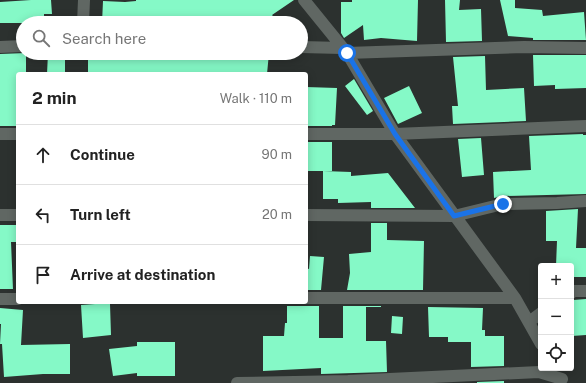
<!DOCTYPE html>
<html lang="en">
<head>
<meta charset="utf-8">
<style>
	:root { --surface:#fff; --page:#f2f2f2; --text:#222; --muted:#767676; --line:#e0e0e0 }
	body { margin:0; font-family:"Public Sans",sans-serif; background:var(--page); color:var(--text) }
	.controls { position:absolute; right:12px; bottom:12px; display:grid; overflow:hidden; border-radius:4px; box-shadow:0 2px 10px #0003 }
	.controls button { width:36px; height:36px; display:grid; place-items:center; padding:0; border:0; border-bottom:1px solid var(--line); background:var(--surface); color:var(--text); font:20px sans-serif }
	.stop { position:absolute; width:12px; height:12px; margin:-9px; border:3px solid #1a73e8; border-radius:50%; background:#fff }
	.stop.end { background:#1a73e8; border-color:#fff; box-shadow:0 1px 4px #0008 }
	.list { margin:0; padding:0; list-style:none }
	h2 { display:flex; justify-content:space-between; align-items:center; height:52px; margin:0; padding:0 16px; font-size:17px }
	h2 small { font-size:13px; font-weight:400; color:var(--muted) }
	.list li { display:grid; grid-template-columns:26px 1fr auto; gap:12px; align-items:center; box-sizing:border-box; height:60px; padding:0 16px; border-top:1px solid var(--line) }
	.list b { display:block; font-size:15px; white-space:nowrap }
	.list em { font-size:13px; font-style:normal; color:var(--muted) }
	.icon { flex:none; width:22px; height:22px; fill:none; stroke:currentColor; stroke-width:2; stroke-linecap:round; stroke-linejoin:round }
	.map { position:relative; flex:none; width:586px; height:383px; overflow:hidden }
	.search { position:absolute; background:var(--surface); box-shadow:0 2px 10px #0003; left:16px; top:16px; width:292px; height:44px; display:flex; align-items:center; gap:10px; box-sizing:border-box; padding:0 14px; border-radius:22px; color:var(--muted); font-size:15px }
	.panel { position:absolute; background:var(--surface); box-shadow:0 2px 10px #0003; left:16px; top:72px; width:292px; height:232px; border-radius:4px }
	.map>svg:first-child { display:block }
	.building { fill:#85f9c7 }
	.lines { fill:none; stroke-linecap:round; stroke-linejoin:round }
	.minor { stroke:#606763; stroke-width:12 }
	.route { stroke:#1a73e8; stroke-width:5 }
</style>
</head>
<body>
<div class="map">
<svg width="586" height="383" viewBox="0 0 586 383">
	<rect width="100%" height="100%" fill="#2c312f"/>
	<!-- building -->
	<path class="building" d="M 31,0 L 51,0 L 52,14 L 44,14 L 44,23 L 0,23 L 0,2 Z
		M 136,0 L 294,0 L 272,15 L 279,23 L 204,23 L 204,22 L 179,21 L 179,23 L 102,23 L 103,1 L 125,2 L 136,1 Z
		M 352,0 L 418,0 L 417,41 L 381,38 L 364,40 L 363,25 L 344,38 L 341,33 L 341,2 L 352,2 Z
		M 445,0 L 460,0 L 459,10 L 481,9 L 482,41 L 446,42 Z
		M 500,0 L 515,0 L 515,8 L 542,10 L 543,16 L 584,12 L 586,40 L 533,40 L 533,38 L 508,36 Z
		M 26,53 L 26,74 L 18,74 L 18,126 L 0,126 L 0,54 Z
		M 48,53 L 65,53 L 65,74 L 47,74 Z
		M 88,53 L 228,54 L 269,53 L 267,74 L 88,74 Z
		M 533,55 L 586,55 L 586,88 L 555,89 L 555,85 L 534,86 Z
		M 485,56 L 486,90 L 524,88 L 526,121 L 453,124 L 452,106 L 458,106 L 453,57 Z
		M 354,79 L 373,111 L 367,115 L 345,86 Z
		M 409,86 L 422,113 L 398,124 L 384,98 Z
		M 306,87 L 337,88 L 335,125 L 332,125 L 332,126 L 306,126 Z
		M 583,134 L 583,135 L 586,135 L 586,194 L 503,196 L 494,198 L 493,172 L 531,170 L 529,136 Z
		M 481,138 L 484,175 L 462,177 L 458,139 Z
		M 306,142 L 332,142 L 332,171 L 306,171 Z
		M 323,171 L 351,172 L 351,176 L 388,173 L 415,208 L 371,208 L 371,202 L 338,203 L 338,199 L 323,199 Z
		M 578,209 L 576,248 L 586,248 L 586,277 L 571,277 L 571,266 L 556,266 L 557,241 L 546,241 L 546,211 Z
		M 371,223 L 387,223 L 387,240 L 424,241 L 423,290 L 347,290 L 350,273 L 349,254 L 371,252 Z
		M 0,225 L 18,225 L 18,242 L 11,242 L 13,289 L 0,289 Z
		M 310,256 L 324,257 L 321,290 L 306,290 L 306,268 L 309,269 Z
		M 586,299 L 586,335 L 572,336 L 571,314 L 574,314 L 573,300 Z
		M 95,304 L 110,304 L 111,335 L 83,338 L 81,305 Z
		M 287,306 L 319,306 L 319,338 L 343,338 L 343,306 L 381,306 L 381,307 L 366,307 L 366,341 L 386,341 L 387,372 L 321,374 L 321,368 L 263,371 L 263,336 L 284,336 L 285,323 L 287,323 Z
		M 428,307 L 483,308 L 482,330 L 485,330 L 485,336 L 504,336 L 504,366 L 471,367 L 471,342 L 448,342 L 448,337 L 429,337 Z
		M 0,308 L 23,310 L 21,345 L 70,344 L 70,374 L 43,374 L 4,377 L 2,344 L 0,344 L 1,324 L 0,324 Z
		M 392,316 L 403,317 L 402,334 L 391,333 Z
		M 137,342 L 175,342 L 175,376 L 137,376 L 137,373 L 113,376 L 109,349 L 137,346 Z
		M 504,381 L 504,383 L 477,383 L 477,382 Z"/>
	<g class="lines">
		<!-- minor -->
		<path class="minor" d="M 304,0 L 347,53 L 395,134 L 515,298 L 541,344
			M 83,23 L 84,0
			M 0,47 L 23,46
			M 301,47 L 342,48
			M 347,53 L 524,47 L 586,48
			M 0,134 L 18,134
			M 306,134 L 395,134 L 586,126
			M 0,215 L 18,215
			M 306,215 L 454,216 L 503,204 L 557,203 L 586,201
			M 571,293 L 574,291 L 586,291
			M 306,298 L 515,298
			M 0,299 L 18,299
			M 529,322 L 541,313
			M 237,383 L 348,381 L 539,372 L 562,379"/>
	</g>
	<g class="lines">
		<!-- route -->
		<path class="route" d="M 347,53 L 395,134 L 454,216 L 503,204"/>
	</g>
</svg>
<div class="controls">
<button>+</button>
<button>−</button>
<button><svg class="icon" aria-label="locate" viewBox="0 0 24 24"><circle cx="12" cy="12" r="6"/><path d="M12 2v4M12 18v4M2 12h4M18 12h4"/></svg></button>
</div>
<div class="stop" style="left:347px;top:53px"></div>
<div class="stop end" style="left:503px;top:204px"></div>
<div class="search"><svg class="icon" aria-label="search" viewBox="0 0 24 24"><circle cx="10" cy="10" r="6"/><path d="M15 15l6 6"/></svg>Search here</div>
<section class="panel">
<h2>2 min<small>Walk · 110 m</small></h2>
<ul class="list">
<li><svg class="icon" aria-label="ahead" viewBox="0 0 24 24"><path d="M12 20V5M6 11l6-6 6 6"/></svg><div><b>Continue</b></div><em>90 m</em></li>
<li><svg class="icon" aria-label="left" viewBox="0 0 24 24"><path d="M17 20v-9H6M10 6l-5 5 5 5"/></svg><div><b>Turn left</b></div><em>20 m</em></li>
<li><svg class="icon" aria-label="arrive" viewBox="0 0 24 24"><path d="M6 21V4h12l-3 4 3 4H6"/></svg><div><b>Arrive at destination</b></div></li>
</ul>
</section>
</div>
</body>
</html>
